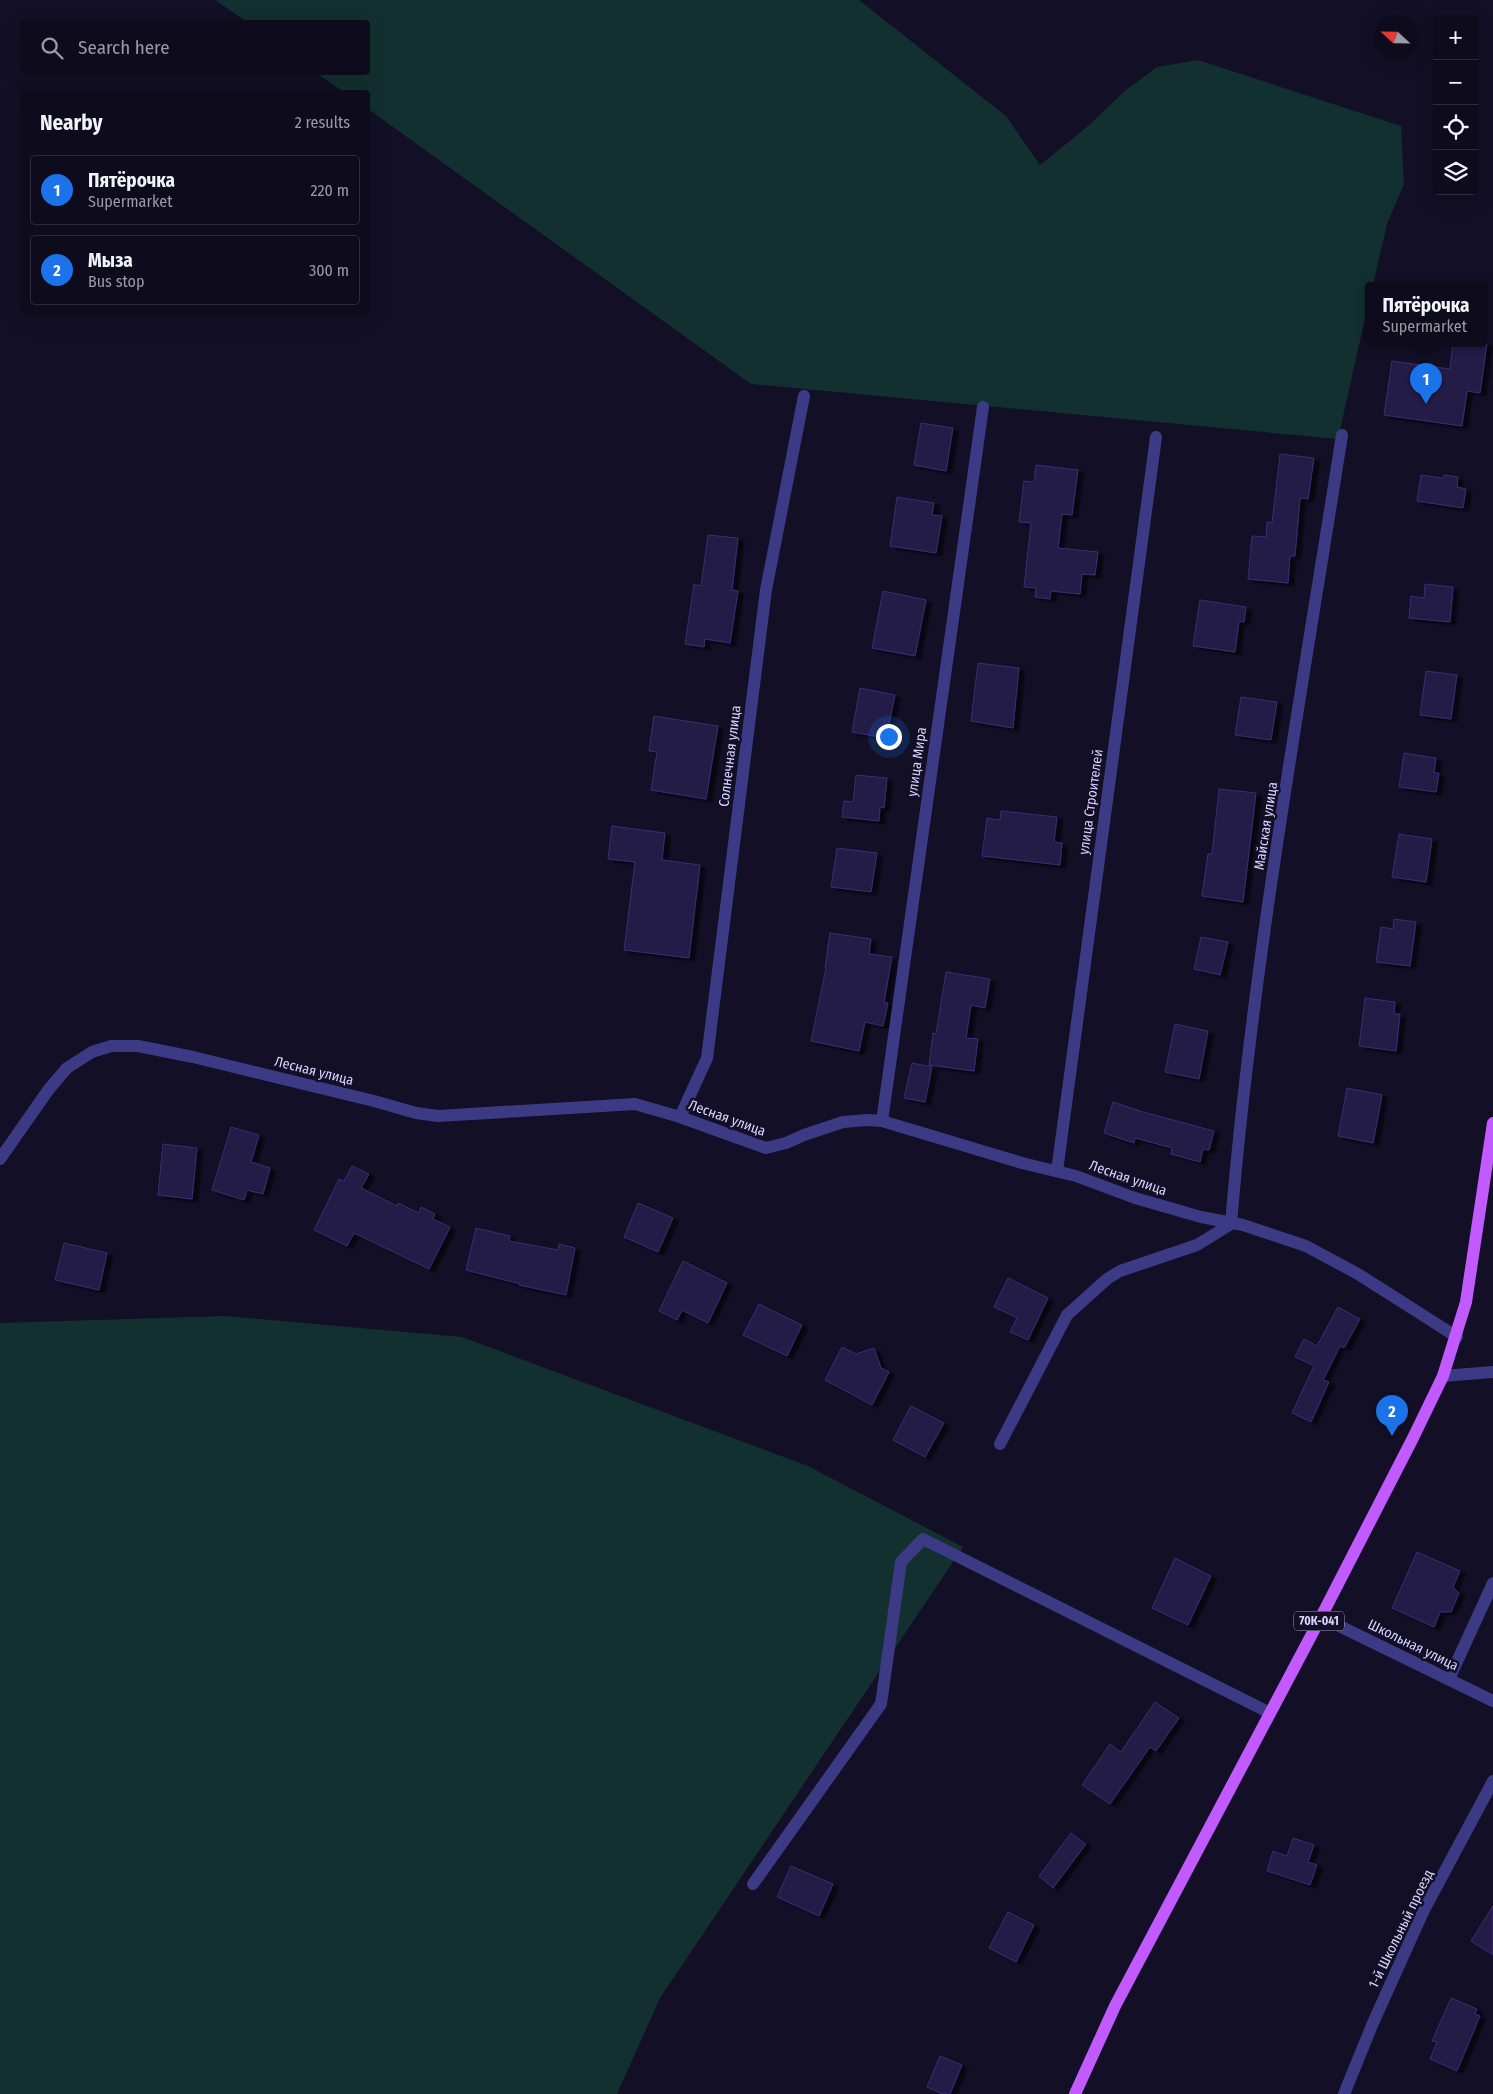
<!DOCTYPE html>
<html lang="en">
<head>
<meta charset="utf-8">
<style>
	:root { --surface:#0e0b1c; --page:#171425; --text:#f1f3f6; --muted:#9b9ba3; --line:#2e2b3b; --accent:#1a73e8 }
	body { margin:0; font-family:"Fira Sans Condensed",sans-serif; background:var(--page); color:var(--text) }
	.controls { position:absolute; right:15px; top:15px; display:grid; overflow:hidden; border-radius:5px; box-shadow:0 5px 20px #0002 }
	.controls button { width:45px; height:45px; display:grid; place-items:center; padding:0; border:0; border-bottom:1px solid var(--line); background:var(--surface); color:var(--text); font:25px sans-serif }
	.compass { position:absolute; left:1373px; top:15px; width:45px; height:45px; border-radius:50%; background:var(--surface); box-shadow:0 5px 20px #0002; rotate:292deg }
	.you { position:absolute; left:888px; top:736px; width:18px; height:18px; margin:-12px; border:4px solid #fff; border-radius:50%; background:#1a73e8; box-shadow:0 0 0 8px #1a73e833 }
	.badge { display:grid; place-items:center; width:32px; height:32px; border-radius:50%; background:var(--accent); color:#fff; font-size:16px; font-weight:700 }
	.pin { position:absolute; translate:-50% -41px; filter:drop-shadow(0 1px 2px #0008) }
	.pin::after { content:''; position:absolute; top:26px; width:18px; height:15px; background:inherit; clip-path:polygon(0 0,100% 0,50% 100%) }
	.popup { position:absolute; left:1365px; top:282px; width:122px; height:65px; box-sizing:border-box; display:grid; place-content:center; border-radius:5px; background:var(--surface); filter:drop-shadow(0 1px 4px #0005); font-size:16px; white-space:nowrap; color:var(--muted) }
	.popup b { font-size:19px; color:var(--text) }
	.popup::after { content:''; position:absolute; left:50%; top:100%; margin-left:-10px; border:10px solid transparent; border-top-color:var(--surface) }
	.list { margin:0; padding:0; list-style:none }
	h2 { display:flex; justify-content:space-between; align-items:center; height:65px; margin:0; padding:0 20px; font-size:21px }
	h2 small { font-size:16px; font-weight:400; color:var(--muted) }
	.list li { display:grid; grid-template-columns:32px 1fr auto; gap:15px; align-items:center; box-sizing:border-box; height:70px; margin:0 10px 10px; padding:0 10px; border:1px solid var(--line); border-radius:5px }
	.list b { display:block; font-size:19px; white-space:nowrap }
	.list p { margin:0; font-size:16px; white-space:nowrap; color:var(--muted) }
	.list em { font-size:16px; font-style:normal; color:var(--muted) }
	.icon { flex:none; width:28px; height:28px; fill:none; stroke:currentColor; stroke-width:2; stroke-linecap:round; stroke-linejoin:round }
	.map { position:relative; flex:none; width:1493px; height:2094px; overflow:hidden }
	.search { position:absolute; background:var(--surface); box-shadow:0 5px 20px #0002; left:20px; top:20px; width:350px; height:55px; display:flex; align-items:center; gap:12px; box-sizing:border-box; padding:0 18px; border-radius:5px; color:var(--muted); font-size:19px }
	.panel { position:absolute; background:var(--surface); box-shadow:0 5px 20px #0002; left:20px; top:90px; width:350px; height:225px; border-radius:5px }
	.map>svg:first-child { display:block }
	.green { fill:#12302f }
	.building { fill:#241b47; stroke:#3b2d73; filter:url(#shadow) }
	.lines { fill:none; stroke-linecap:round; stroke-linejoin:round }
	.minor { stroke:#3d3a85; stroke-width:12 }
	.major { stroke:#c25bff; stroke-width:12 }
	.labels { text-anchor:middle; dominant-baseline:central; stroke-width:5; stroke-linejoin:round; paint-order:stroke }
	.shield { fill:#130f26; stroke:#9e99be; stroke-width:1 }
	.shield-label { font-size:12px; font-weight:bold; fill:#d9d4ff }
	.street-label { font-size:14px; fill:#d9d4ff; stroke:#130f26 }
</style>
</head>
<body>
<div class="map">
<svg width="1493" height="2094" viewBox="0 0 1493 2094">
	<defs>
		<filter id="shadow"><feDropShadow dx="5.5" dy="3" stdDeviation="1" flood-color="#0009"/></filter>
	</defs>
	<rect width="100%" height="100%" fill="#130f26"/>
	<!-- green -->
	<path class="green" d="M 215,0 L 859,0 L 1006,116 L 1040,165 L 1088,126 L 1126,90 L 1157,67 L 1198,60 L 1401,126 L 1404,184 L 1387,224 L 1373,285 L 1368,285 L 1368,305 L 1338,439 L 751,384 L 368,109 L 368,92 L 344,92 L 316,73 L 368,72 L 368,22 L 247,22 Z
		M 225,1316 L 462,1337 L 808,1466 L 963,1547 L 660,1998 L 617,2094 L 0,2094 L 0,1323 Z"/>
	<!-- building -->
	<path class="building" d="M 1453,343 L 1487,343 L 1480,393 L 1467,391 L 1462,426 L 1384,415 L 1392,361 L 1450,369 Z
		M 921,423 L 953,428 L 946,471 L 914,465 Z
		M 1280,454 L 1314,458 L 1308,499 L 1300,498 L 1295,556 L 1290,556 L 1288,583 L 1248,579 L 1252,536 L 1266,537 L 1267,522 L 1272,523 Z
		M 1036,465 L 1078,470 L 1072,515 L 1062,514 L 1058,548 L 1098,552 L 1095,575 L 1082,574 L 1080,594 L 1051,591 L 1050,599 L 1035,597 L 1036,588 L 1024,587 L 1031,523 L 1019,522 L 1024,481 L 1034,482 Z
		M 1421,475 L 1443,478 L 1444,475 L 1458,477 L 1457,487 L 1466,489 L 1463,508 L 1417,501 Z
		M 897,497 L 934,503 L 932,515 L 942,516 L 936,553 L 890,546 Z
		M 708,535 L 738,538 L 732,590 L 738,591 L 730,643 L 705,639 L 704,647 L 685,644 L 694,584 L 701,586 Z
		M 1425,584 L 1453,587 L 1450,622 L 1409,618 L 1411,596 L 1424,598 Z
		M 883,591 L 926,600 L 915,656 L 872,648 Z
		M 1200,600 L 1246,607 L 1244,622 L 1239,621 L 1235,652 L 1193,646 Z
		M 978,663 L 1019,668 L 1013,728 L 971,721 Z
		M 1426,671 L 1457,675 L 1451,719 L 1420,715 Z
		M 860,688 L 895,695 L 886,738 L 852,732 Z
		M 1241,697 L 1277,702 L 1271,740 L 1235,735 Z
		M 654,716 L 718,726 L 706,799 L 651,790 L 657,752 L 649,751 Z
		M 1404,753 L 1436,758 L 1434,773 L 1439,773 L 1436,792 L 1399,787 Z
		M 856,775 L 887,778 L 884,808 L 880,807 L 879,821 L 842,817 L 844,801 L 853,802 Z
		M 1219,789 L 1256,793 L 1243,902 L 1202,896 L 1208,854 L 1212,854 Z
		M 1001,811 L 1057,817 L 1054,842 L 1062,843 L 1060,865 L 982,856 L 987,818 L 1000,820 Z
		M 612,826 L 665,833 L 662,860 L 700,865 L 689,958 L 624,950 L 635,862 L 608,859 Z
		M 1399,834 L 1432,839 L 1426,882 L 1392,877 Z
		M 837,848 L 877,853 L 871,892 L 831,887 Z
		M 1394,919 L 1416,922 L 1410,966 L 1376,962 L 1381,927 L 1393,929 Z
		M 830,933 L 871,939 L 869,954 L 892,957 L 884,1002 L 888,1003 L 883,1026 L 865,1022 L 859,1051 L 811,1041 L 826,968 L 825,968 Z
		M 1201,937 L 1228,942 L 1220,975 L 1194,969 Z
		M 946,972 L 990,979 L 985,1008 L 971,1005 L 966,1038 L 978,1039 L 974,1071 L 929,1065 L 933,1033 L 936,1034 Z
		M 1365,998 L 1395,1002 L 1394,1014 L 1400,1014 L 1396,1051 L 1359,1046 Z
		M 1175,1024 L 1208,1031 L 1199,1079 L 1165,1072 Z
		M 912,1063 L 932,1067 L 925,1102 L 904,1098 Z
		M 1347,1088 L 1382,1095 L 1373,1143 L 1338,1136 Z
		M 1113,1102 L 1143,1112 L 1214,1131 L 1209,1150 L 1203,1149 L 1200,1162 L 1171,1154 L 1172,1148 L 1135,1138 L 1134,1143 L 1104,1133 Z
		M 231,1127 L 259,1135 L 251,1162 L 270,1168 L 263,1194 L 247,1190 L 244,1200 L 212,1190 Z
		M 163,1144 L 197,1148 L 192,1199 L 158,1195 Z
		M 352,1166 L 369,1174 L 361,1188 L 397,1206 L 398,1203 L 419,1213 L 421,1207 L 435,1214 L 433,1219 L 450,1227 L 429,1269 L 354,1233 L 347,1246 L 314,1230 L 339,1179 L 344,1181 Z
		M 638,1203 L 673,1218 L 658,1252 L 624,1237 Z
		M 476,1228 L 510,1236 L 509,1241 L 558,1250 L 559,1244 L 575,1248 L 566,1295 L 519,1285 L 520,1284 L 466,1270 Z
		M 64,1243 L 107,1253 L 99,1290 L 55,1280 Z
		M 683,1261 L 727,1283 L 708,1323 L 682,1310 L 677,1320 L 659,1311 Z
		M 1008,1278 L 1048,1298 L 1028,1340 L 1010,1332 L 1017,1318 L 994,1307 Z
		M 759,1304 L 802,1325 L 787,1356 L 743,1335 Z
		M 1338,1307 L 1360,1319 L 1344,1348 L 1340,1346 L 1323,1380 L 1329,1382 L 1311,1422 L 1292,1413 L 1314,1366 L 1295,1357 L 1304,1339 L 1317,1346 Z
		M 842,1347 L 856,1354 L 874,1348 L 881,1368 L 889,1372 L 872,1405 L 825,1380 Z
		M 911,1406 L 944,1423 L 925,1457 L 893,1440 Z
		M 1417,1552 L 1460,1571 L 1453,1587 L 1459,1593 L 1451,1612 L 1440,1612 L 1434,1627 L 1392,1608 Z
		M 1175,1558 L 1211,1576 L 1188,1625 L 1152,1608 Z
		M 1155,1702 L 1179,1718 L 1156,1751 L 1150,1747 L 1110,1804 L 1082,1785 L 1110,1744 L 1121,1752 Z
		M 1071,1833 L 1086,1844 L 1053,1888 L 1039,1876 Z
		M 1293,1838 L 1314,1845 L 1308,1862 L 1317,1865 L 1310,1885 L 1267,1871 L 1273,1851 L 1287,1856 Z
		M 791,1866 L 833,1884 L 819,1916 L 777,1897 Z
		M 1493,1906 L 1493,1955 L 1471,1941 Z
		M 1008,1912 L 1034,1925 L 1016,1962 L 989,1948 Z
		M 1451,1998 L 1477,2009 L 1475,2014 L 1480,2016 L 1457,2071 L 1430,2059 L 1437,2042 L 1432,2041 Z
		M 940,2056 L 962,2065 L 950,2094 L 943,2094 L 927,2087 Z"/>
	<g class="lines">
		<!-- minor -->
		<path class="minor" d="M 680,1117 L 707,1058 L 766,590 L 804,396
			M 882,1121 L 983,407
			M 0,1159 L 49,1089 L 67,1068 L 92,1052 L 111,1046 L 138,1046 L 193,1057 L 374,1101 L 416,1113 L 438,1116 L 635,1104 L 680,1117 L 766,1148 L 786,1143 L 804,1135 L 843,1122 L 867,1120 L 882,1121 L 1022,1163 L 1076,1176 L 1135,1198 L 1201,1217 L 1243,1225 L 1306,1246 L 1358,1274 L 1457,1337
			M 1057,1171 L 1156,437
			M 1443,1376 L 1493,1372
			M 1000,1444 L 1067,1315 L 1107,1279 L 1120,1271 L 1197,1245 L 1231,1224 C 1253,959 1301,697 1342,435
			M 1321,1617 L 1493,1701
			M 1449,1679 L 1493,1583
			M 753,1884 L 881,1704 L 901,1562 L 923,1539 L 1270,1713
			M 1344,2094 L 1373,2023 L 1423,1912 L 1493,1781"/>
		<!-- major -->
		<path class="major" d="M 1075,2094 L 1115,2006 L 1321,1617 L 1413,1438 L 1443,1376 L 1466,1302 L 1493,1123"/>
	</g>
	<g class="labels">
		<!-- shield labels -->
		<rect class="shield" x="1294" y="1611.5" width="50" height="19" rx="4"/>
		<g class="shield-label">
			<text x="1319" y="1621">70К-041</text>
		</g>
		<!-- street labels -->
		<g class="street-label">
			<text transform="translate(730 756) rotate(-83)">Солнечная улица</text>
			<text transform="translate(917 762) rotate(-82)">улица Мира</text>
			<text transform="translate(1091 802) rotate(-82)">улица Строителей</text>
			<text transform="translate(1266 826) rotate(-81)">Майская улица</text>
			<text transform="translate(314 1071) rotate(14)">Лесная улица</text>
			<text transform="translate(727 1118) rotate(20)">Лесная улица</text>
			<text transform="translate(1128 1178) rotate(19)">Лесная улица</text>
			<text transform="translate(1413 1645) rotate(26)">Школьная улица</text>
			<text transform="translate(1401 1929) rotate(-64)">1-й Школьный проезд</text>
		</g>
	</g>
</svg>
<div class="controls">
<button>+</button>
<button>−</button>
<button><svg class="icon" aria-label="locate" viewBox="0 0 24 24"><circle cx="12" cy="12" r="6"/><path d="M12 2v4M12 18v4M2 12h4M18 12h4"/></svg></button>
<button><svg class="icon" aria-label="layers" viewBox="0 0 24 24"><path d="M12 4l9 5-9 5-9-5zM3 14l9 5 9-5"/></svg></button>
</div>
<svg class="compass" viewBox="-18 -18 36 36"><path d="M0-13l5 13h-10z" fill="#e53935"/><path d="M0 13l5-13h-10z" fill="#9b9ba3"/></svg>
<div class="you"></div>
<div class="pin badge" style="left:1426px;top:404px">1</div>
<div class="popup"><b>Пятёрочка</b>Supermarket</div>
<div class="pin badge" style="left:1392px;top:1436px">2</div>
<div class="search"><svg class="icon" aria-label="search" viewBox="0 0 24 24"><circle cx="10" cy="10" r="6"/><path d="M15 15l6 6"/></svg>Search here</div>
<section class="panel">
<h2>Nearby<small>2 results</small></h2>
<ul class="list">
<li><span class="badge">1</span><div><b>Пятёрочка</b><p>Supermarket</p></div><em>220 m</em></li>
<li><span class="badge">2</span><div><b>Мыза</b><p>Bus stop</p></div><em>300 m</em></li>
</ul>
</section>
</div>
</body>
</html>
